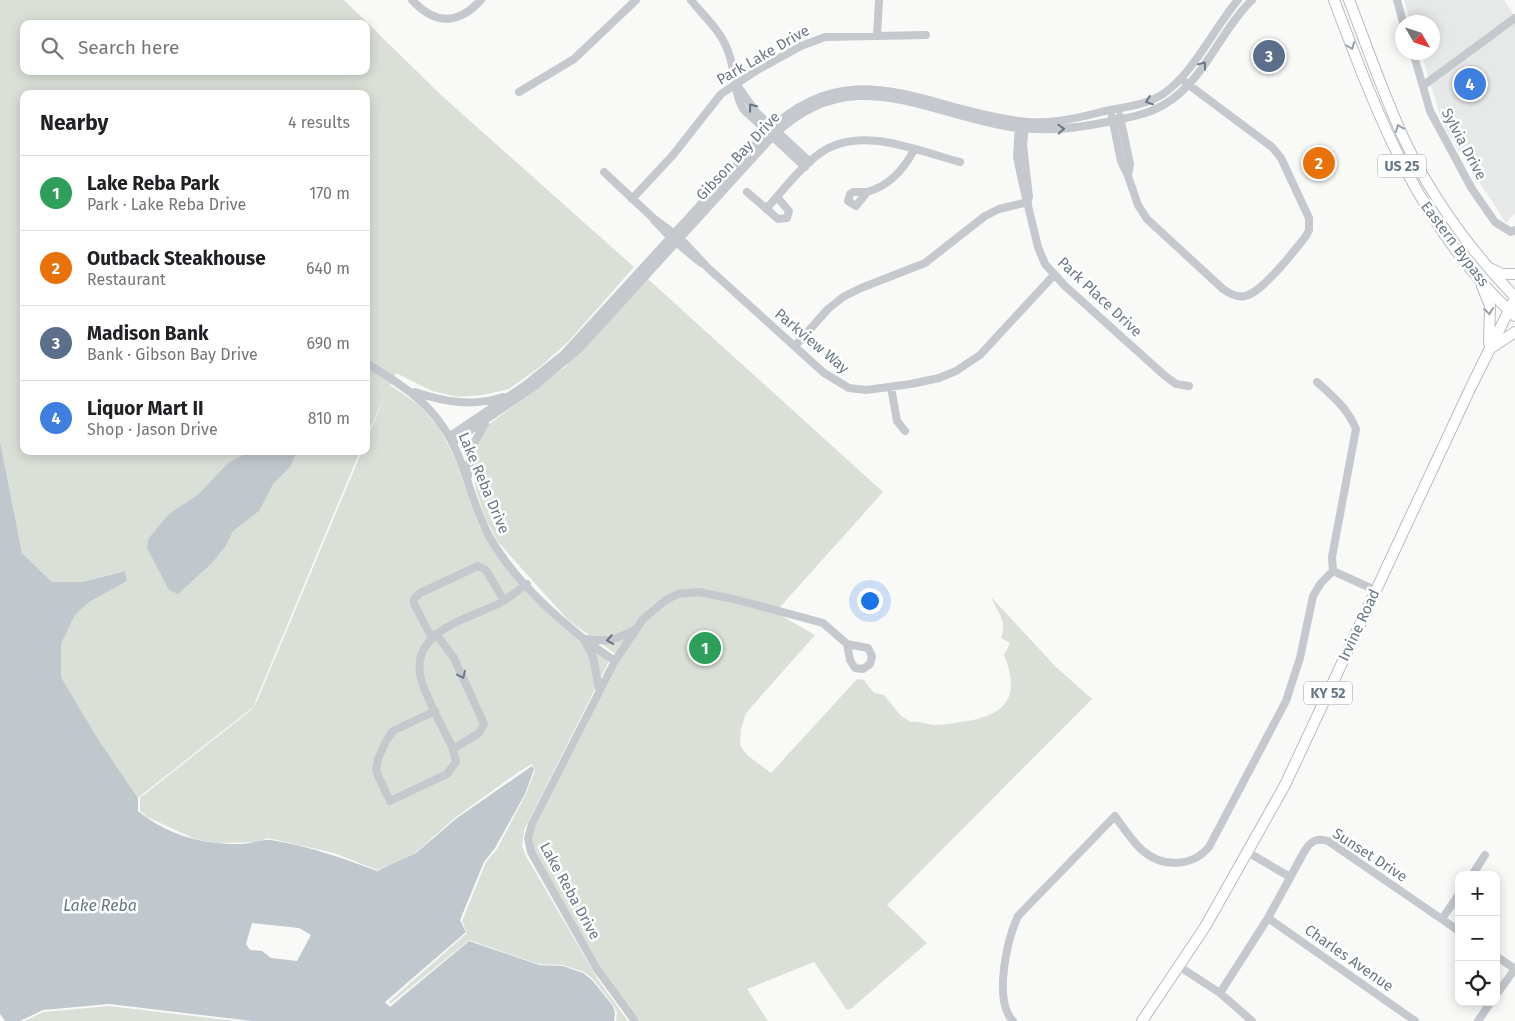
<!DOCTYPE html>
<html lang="en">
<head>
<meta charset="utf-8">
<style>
	:root { --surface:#fff; --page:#f6f6f6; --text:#202124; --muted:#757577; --line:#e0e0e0; --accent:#d76e39 }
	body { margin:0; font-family:"Fira Sans",sans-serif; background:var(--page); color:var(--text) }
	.controls { position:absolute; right:15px; bottom:15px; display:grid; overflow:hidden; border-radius:10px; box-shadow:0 2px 12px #0003 }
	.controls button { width:45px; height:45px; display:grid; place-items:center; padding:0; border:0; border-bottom:1px solid var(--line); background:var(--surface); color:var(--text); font:25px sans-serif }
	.compass { position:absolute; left:1395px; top:15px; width:45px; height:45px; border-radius:50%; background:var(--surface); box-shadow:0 2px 12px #0003; rotate:129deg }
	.you { position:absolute; left:869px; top:600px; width:18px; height:18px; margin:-12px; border:4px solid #fff; border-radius:50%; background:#1a73e8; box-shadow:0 0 0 8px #1a73e833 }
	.badge { display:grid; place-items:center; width:32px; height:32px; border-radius:50%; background:var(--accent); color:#fff; font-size:16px; font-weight:700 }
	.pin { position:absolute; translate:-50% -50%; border:2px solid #fff; box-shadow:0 1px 5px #0006 }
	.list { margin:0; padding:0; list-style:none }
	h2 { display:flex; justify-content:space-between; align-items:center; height:65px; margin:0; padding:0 20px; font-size:21px }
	h2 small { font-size:16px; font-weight:400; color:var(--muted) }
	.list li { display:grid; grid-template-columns:32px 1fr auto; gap:15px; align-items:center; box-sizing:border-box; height:75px; padding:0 20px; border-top:1px solid var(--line) }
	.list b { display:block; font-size:19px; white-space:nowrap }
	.list p { margin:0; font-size:16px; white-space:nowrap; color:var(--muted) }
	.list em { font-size:16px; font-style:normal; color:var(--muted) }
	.icon { flex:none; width:28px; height:28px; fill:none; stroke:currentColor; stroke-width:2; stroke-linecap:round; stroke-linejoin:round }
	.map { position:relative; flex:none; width:1515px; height:1021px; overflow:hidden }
	.search { position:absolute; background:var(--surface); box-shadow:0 2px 12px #0003; left:20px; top:20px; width:350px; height:55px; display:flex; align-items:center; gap:12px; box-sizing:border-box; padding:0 18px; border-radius:10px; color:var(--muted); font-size:19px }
	.panel { position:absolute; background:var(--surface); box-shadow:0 2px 12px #0003; left:20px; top:90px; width:350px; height:365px; border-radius:10px }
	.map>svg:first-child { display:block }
	.built { fill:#e7e8e8 }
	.green { fill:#dae0d8; fill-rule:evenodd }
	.water { fill:#c0c7cd; fill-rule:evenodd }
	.pier { fill:#f9f9f7 }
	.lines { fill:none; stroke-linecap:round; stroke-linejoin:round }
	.major-casing { stroke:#b8bcc0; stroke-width:12 }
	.minor { stroke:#c5c8cc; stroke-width:8 }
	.major { stroke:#fff; stroke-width:10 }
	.oneway { stroke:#97a0aa }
	.oneway2 { stroke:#6a7786 }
	.labels { text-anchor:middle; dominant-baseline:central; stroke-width:5; stroke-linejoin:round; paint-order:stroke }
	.shield { fill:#fff; stroke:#97a0aa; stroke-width:1 }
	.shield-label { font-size:14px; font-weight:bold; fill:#6a7786 }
	.street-label { font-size:15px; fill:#6a7786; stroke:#fff }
	.water-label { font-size:16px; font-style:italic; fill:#677780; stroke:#fff }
</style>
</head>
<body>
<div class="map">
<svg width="1515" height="1021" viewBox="0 0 1515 1021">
	<rect width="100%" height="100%" fill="#f9f9f7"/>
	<!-- built -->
	<path class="built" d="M 1404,0 L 1504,0 L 1515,17 L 1515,213 L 1506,223 L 1447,132 L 1440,115 L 1421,53 L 1432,52 L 1432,22 L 1411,22 Z"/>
	<!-- green -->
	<path class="green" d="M 0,0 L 344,0 L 440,94 L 634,267 L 568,342 L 541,366 L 509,389 L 483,395 L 457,397 L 432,391 L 396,373 L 366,437 L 366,94 L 24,94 L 24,451 L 360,451 L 253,707 L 138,798 L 98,739 L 61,677 L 61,644 L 75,615 L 89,602 L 127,581 L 124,571 L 82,582 L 52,582 L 22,553 L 0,441 ZM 24,24 L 366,24 L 366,71 L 24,71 Z
		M 648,279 L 883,492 L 781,606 L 778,614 L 815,635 L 746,713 L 741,729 L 740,745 L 747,755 L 771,773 L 857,679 L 864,680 L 874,693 L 884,695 L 901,716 L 911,722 C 919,721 925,724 934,725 C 942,725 952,723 961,722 C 1004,716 1022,699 1004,655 L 1010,643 L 1001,638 C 1008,621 997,612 991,597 L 1056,667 L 1092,699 L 887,905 L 927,943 L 852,1008 L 847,1010 L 814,962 L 747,989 L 768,1021 L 640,1021 L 603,971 L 533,849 L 531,840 L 534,829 L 621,658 L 568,620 L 498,542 L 486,520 L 476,490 L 472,465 L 475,447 L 488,425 L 565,367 Z
		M 390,385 L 419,405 L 438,426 L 455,458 L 480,528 L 498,557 L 561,626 L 609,661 L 524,830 L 522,846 L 526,856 L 597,978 L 628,1021 L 616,1021 L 617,1013 L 614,1006 L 593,979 L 584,972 L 563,965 L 538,964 L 469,940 L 390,1006 L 387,1003 L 467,933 L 462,921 L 486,862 L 497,849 L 526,794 L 535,770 L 532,764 L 517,773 L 456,817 L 415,853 L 393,864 L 377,870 L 334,853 L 268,838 L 256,842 L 216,843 L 195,839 L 147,817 L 140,811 L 140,798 L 251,710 L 257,701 L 362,451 L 366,451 L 366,441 Z
		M 109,1006 L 236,1021 L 24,1021 L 43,1012 Z"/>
	<!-- water -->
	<path class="water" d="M 0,441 L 22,553 L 52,582 L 82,582 L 125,571 L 127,581 L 89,602 L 75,615 L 61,644 L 61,677 L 98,739 L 138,798 L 138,811 C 167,835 204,845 241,844 C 250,844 264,839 271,840 C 308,846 343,858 377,871 L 416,853 L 457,818 L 532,766 L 534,769 L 525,794 L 495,848 L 484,862 L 460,920 L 466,932 L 385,1002 L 390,1007 L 469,941 L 539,965 L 563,966 L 583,973 L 592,980 L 613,1006 L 615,1013 L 614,1021 L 252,1021 L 109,1004 L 43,1010 L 20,1021 L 5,1021 L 0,1014 ZM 252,923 L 299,928 L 311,935 L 297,961 L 271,958 L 262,951 L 250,950 L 246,944 Z
		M 251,451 L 297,451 L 290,467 L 273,484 L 259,511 L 233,531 L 225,547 L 211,564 L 178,594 L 169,590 L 147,548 L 148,539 L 169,514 L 199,494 L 228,463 Z"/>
	<!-- pier -->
	<path class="pier" d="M 468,933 L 389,1002 L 390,1004 L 469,940 L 390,1006 L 387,1003 Z"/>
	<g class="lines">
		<defs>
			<path id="major" d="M 1334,0 C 1378,117 1420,229 1515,316
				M 1349,0 C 1367,46 1383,94 1404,139 C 1432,198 1470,250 1515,297
				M 1492,269 L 1502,274 L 1515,274
				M 1482,286 L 1490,306 L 1489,343
				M 1491,348 L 1515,332
				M 1142,1021 L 1205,927 L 1285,785 L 1470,389 L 1515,298"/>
		</defs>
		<!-- major casing -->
		<use href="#major" class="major-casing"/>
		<!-- minor -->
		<path class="minor" d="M 412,0 C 435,25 458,25 481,0
			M 691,0 C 706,19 723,32 730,57 C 735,74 734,93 743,109 L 805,167
			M 1397,0 L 1403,22
			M 877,35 L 879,0
			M 1413,52 L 1430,111 L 1472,189 L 1495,222 L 1511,232 L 1515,230
			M 737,85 L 756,112 L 810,162
			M 1424,85 L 1515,18
			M 519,92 L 574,59 L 636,0
			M 1120,116 L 1130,164 L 1128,176 L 1138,205 L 1147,219 L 1223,289 C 1230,294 1237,298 1245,296 C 1262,293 1295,250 1306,236 L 1309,230 L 1309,218 L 1281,158 L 1272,147 L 1185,82
			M 1112,117 L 1121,161 L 1128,176
			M 1019,123 L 1017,157 L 1022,181 L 1038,247 L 1045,264 L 1065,286 L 1164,375 L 1176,384 L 1189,386
			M 1025,125 L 1023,145 L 1029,197
			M 604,172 L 653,218 L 680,238 L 708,268 L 824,373 L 849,388 L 866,390 L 911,384 L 939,378 L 956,371 L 980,355 L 1054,275
			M 747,192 L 778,219 L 787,218 L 789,211 L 777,197
			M 853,192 L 867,192 L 856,206 L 848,201 L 850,194 Z
			M 867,192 C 889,186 904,169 914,150
			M 632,199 L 673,155 L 721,94 L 759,69 L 801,46 L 825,37 L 926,35
			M 766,209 C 783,191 799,168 819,154 C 860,124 917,151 960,162
			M 654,220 L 671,238 L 701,263
			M 795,346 L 828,309 L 843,297 L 861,288 L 925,263 L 985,216 L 999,209 L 1028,202
			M 366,363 C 413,391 443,412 462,465 C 471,489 477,514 489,536 C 516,584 569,631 615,661
			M 1317,382 C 1333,396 1348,409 1356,429 L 1332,557 L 1333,571 L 1375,590
			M 891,387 L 897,421 L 905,431
			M 415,392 C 445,402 472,407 503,397
			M 450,436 L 524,386 L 564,354 L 767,132 C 851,50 923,109 1019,121 C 1047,125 1074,119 1101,112 C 1122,107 1145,106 1163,94 C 1193,74 1214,28 1238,0
			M 453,442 L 535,386 L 580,348 L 772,137 C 850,60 920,112 1010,127 C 1043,132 1074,129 1107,122 C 1127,118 1147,115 1165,104 C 1204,81 1220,31 1252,0
			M 468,476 L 471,448 L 485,424
			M 436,634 L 454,658 L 484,724 L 479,733 L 453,749
			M 432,638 L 414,604 L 414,599 L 420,593 L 478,566 L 486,570 L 504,601
			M 585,639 C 607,642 614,641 634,630
			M 584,640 L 593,657 L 599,689
			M 847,644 L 868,648 L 872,656 L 870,664 L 863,669 L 855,668 L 850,660 Z
			M 435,711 L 393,731 L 386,741 L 378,759 L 376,771 L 390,801 L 447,774 L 456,762 L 453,749 C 443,727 428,703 421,679 C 409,632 467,619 498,604 C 508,599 517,591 527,584
			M 1249,853 L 1290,877
			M 1472,875 L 1485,855
			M 1268,918 L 1415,1021
			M 1442,919 L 1459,894
			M 1496,956 L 1515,969
			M 1180,967 L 1220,993 L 1252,1021
			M 1220,993 L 1268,918 L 1304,852 C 1310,842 1316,837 1328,841 L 1459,931
			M 1496,995 L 1515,969
			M 635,1021 L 597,969 L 531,852 L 528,838 L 532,824 L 615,661 L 643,619 L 666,600 L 678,594 L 699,592 L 738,600 L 823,623 L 847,644
			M 1013,1021 C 993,1000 1007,940 1018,916 L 1115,816 C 1123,827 1132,841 1142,850 C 1162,868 1192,867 1209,847 L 1286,701 L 1300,658 L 1313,596 L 1321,583 L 1333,571
			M 1478,1021 L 1491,1002"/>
		<!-- major -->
		<use href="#major" class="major"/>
	</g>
	<!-- one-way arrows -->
	<defs><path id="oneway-chevron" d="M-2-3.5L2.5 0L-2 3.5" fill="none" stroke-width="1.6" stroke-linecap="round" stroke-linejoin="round" transform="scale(1.25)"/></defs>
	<g class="oneway">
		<use href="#oneway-chevron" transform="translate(1351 46) rotate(69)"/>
		<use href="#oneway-chevron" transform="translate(1399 128) rotate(-113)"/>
		<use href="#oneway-chevron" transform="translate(1489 311) rotate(84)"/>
	</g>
	<g class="oneway2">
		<use href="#oneway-chevron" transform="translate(1203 65) rotate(-53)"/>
		<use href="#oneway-chevron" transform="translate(1149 101) rotate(159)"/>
		<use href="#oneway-chevron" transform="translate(752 107) rotate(-128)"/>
		<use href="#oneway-chevron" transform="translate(1061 129) rotate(-3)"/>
		<use href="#oneway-chevron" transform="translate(610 640) rotate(171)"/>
		<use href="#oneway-chevron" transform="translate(462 675) rotate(65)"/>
	</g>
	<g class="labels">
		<!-- shield labels -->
		<g class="shield">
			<rect x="1378" y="154.5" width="48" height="23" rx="4"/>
			<rect x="1304" y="681.5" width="48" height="23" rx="4"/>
		</g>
		<g class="shield-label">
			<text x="1402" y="166">US 25</text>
			<text x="1328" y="693">KY 52</text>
		</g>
		<!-- street labels -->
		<g class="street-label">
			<text transform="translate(763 55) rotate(-30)">Park Lake Drive</text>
			<text transform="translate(1464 144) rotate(62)">Sylvia Drive</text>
			<text transform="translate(738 156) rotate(-47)">Gibson Bay Drive</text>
			<text transform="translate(1455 244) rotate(53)">Eastern Bypass</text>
			<text transform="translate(1100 297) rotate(43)">Park Place Drive</text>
			<text transform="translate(812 341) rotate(40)">Parkview Way</text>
			<text transform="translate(484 483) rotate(67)">Lake Reba Drive</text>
			<text transform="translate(1359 625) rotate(-65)">Irvine Road</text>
			<text transform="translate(1370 855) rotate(33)">Sunset Drive</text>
			<text transform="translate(570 891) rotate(61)">Lake Reba Drive</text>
			<text transform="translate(1349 958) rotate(35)">Charles Avenue</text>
		</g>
		<!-- water labels -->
		<g class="water-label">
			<text x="100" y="905">Lake Reba</text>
		</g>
	</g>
</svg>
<div class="controls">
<button>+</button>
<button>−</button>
<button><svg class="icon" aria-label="locate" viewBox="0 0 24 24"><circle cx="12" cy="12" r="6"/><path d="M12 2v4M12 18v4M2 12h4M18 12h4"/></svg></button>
</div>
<svg class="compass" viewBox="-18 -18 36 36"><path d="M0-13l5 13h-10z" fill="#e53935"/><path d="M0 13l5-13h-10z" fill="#757577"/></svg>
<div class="you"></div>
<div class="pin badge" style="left:705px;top:648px;background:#2e9e5b">1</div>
<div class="pin badge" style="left:1319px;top:163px;background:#e8710a">2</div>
<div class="pin badge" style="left:1269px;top:56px;background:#5c6f8a">3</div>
<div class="pin badge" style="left:1470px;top:84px;background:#3f7fe0">4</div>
<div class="search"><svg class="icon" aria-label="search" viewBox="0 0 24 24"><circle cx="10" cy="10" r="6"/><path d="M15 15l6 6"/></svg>Search here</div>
<section class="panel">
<h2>Nearby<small>4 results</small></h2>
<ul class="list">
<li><span class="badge" style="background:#2e9e5b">1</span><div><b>Lake Reba Park</b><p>Park · Lake Reba Drive</p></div><em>170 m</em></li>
<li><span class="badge" style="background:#e8710a">2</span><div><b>Outback Steakhouse</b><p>Restaurant</p></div><em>640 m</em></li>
<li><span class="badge" style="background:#5c6f8a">3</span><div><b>Madison Bank</b><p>Bank · Gibson Bay Drive</p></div><em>690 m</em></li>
<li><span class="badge" style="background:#3f7fe0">4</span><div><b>Liquor Mart II</b><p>Shop · Jason Drive</p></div><em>810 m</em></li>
</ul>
</section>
</div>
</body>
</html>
